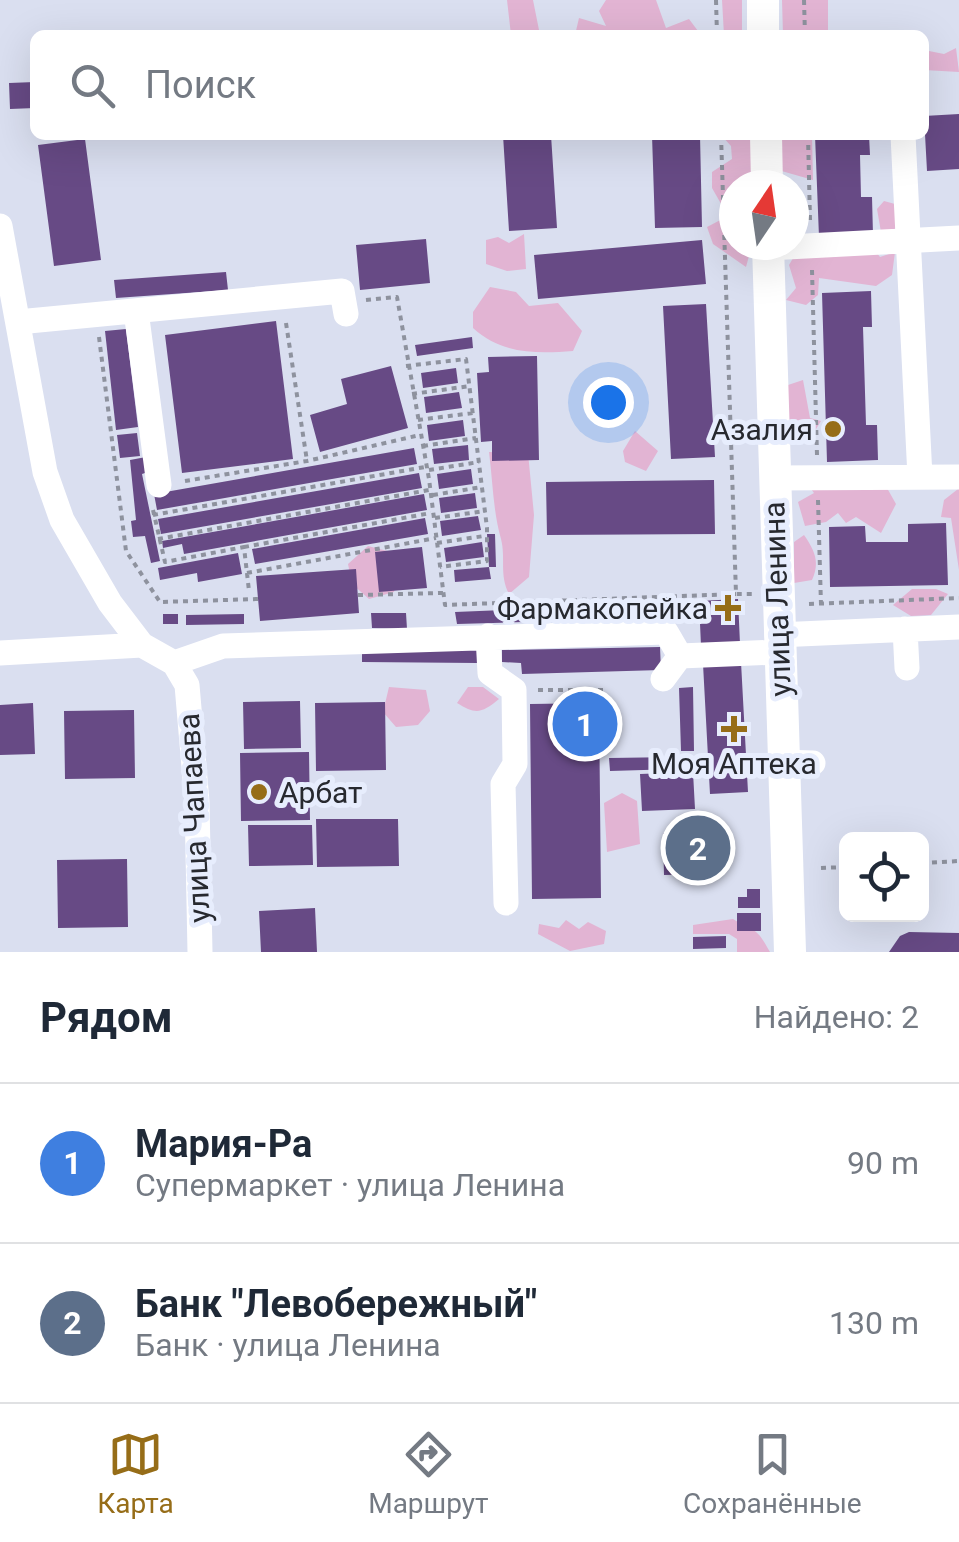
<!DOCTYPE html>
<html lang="ru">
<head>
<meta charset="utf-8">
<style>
	:root { --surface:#fff; --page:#f6f6f7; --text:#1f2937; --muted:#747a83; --line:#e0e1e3; --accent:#966d18 }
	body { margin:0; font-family:Roboto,sans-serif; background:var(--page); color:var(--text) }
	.controls { position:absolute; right:30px; bottom:30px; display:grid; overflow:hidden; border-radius:15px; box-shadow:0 10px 40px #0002 }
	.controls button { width:90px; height:90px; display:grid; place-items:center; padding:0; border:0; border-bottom:2px solid var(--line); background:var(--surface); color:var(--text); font:50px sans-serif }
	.compass { position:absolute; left:719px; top:170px; width:90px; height:90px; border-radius:50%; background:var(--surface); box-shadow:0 10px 40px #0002; rotate:13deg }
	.you { position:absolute; left:608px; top:402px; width:35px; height:35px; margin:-25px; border:8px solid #fff; border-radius:50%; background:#1a73e8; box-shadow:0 0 0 15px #1a73e833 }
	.badge { display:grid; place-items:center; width:65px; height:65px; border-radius:50%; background:var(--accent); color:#fff; font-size:32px; font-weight:700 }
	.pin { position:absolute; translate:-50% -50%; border:5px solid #fff; box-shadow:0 2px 10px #0006 }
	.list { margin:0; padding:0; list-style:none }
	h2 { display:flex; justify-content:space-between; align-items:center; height:130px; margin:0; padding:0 40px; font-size:42px }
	h2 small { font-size:32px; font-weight:400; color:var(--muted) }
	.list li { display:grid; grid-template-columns:65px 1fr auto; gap:30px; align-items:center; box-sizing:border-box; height:160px; padding:0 40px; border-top:2px solid var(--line) }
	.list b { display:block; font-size:38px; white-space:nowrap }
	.list p { margin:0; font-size:32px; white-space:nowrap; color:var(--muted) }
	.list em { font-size:32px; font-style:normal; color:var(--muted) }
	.icon { flex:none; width:55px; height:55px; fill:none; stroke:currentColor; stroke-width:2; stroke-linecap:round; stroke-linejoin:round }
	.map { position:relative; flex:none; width:959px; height:952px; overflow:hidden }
	.search { position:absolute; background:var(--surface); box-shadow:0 10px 40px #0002; left:30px; right:30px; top:30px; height:110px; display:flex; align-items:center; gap:25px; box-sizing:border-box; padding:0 35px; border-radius:15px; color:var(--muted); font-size:38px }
	.sheet { height:450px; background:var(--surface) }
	nav { display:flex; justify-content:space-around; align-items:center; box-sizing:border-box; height:140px; border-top:2px solid var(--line); background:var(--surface); font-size:28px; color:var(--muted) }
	nav a { display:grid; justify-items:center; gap:5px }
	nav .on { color:var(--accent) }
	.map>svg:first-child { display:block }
	.green { fill:#e2b4d3 }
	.building { fill:#674a85 }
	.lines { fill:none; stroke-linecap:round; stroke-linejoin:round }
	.path { stroke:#8e929e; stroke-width:4; stroke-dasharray:5 5; stroke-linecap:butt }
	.minor { stroke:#fff; stroke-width:25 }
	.major { stroke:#fff; stroke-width:32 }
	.poi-dot { fill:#966d18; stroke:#e7edfd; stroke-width:4 }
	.labels { text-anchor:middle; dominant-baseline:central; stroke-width:10; stroke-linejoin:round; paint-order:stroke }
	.poi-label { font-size:30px; fill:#27292f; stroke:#e7edfd; text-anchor:end }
	.street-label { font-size:30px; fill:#27292f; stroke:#e7edfd }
</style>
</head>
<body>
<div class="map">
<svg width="959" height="952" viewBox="0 0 959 952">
	<rect width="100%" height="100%" fill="#dadff0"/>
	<!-- green -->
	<path class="green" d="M 507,0 L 533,0 L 540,35 L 511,35 Z
		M 606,0 L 656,0 L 666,28 L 689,19 L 701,35 L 575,35 L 579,18 L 606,26 L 599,11 Z
		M 722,0 L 742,0 L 742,35 L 724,35 Z
		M 782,0 L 828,0 L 828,31 L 821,35 L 783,35 Z
		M 956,48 L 959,72 L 924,70 L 924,50 L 944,54 Z
		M 721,135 L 751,135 L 754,185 L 734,185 L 734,245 L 752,245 L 746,267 L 713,244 L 707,227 L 728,216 L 712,188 L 712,172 L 732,159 L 731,146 Z
		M 776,135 L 812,135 L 813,180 L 778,170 Z
		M 884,201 L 895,204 L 897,227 L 882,238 L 877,209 Z
		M 524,234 L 526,269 L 507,271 L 486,264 L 486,240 L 498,237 L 509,243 Z
		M 866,239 L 880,257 L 895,252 L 892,275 L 876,286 L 819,278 L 818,295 L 806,305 L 786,300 L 796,288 L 789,265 L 799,248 Z
		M 490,287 L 516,292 L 529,306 L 558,303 L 582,331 L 573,351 C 536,354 501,354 473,328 L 473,312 Z
		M 803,380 L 810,418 L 821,421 L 808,442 L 786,423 L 785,386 Z
		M 635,431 L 658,451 L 646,471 L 625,462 L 623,451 Z
		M 489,452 L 528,453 L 534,515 L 529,577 L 509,594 C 499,574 506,559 501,539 C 493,511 493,483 489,452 Z
		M 806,482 L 887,488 L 896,504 L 881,533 L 856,517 L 846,523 L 838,513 L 826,522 L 805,526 L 798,502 L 814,493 Z
		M 958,489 L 959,489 L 959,570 L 951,518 L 941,517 L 944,500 Z
		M 804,535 C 815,551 820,562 812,580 L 794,583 L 794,542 Z
		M 368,546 L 395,553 L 400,566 L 394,592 L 369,599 L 352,584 L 348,564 Z
		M 912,589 L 936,589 L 948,594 L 931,615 L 911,616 L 893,605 Z
		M 389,687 L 426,690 L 430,711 L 418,725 L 396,727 L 383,712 Z
		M 468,687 L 483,687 L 499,699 C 482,713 476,715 457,703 Z
		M 622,793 L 637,801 L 640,844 L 607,852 L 604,803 Z
		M 733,919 C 758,934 756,927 770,952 L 737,952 L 737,939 L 729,934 L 693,934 L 693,925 Z
		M 566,920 L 579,929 L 588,922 L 606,931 L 604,944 L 570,951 L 538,934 L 539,924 L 559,928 Z"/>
	<!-- building -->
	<path class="building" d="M 35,82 L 35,108 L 10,109 L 9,83 Z
		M 959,114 L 959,169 L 927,171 L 924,116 Z
		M 503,135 L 551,135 L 557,228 L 509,231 Z
		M 652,135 L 700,135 L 702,227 L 655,228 Z
		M 815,135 L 869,135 L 870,155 L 860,155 L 861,197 L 872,197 L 873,235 L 819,237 Z
		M 85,139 L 101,260 L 54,266 L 38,145 Z
		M 426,239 L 430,283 L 360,290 L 356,245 Z
		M 702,240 L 706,284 L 538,299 L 534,255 Z
		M 226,272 L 228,290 L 116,298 L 114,280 Z
		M 871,291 L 872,327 L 863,327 L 866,425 L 877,425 L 878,460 L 827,462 L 822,293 Z
		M 706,304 L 715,457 L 671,459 L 663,306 Z
		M 276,321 L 293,459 L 182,473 L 165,335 Z
		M 126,329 L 138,427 L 116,430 L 105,331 Z
		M 472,337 L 473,348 L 417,356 L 415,345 Z
		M 537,356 L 539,460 L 492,461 L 492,441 L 481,442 L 477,373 L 489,372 L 488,357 Z
		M 391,366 L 408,428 L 320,452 L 310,415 L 347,404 L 341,379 Z
		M 456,368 L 458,383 L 423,388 L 421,373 Z
		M 459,392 L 462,408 L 426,413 L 424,397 Z
		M 463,420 L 465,436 L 429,441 L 427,425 Z
		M 137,433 L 140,456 L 120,458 L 117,435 Z
		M 468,445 L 469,460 L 434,464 L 432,449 Z
		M 414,448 L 417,464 L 157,510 L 154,494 Z
		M 146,457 L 148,472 L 142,474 L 160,561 L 151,563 L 145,536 L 133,537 L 131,521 L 136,520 L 130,460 Z
		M 471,469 L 473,484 L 439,489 L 437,474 Z
		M 419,473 L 422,488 L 161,534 L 158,519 Z
		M 714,480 L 715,534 L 547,535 L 546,482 Z
		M 475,493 L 477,508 L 441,513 L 439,498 Z
		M 424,494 L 427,510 L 184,554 L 182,544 L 163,548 L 162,541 Z
		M 478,516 L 481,530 L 442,536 L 440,521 Z
		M 425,518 L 428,534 L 255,564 L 252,549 Z
		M 946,523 L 948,585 L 830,587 L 829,527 L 865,526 L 866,542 L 908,542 L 908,524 Z
		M 487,534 L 495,534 L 496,567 L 489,567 L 491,579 L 455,582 L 454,570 L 489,567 Z
		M 482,542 L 484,557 L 446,562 L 444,548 Z
		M 422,547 L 427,588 L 379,592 L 375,552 Z
		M 238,553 L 242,574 L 198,582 L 197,573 L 160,580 L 158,568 Z
		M 356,569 L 359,613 L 260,621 L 256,576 Z
		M 738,599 L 740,644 L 701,646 L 699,601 Z
		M 554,608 L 555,621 L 457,624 L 455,612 Z
		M 371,613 L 406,613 L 407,629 L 372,628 Z
		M 163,614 L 178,614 L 178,624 L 163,624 Z
		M 244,614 L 244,624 L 186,625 L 186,615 Z
		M 660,647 L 661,670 L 522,674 L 521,663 L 502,662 L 502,650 Z
		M 477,649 L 478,663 L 362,662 L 362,650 Z
		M 741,662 L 748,792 L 710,794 L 703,664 Z
		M 693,687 L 694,751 L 681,751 L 679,688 Z
		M 300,701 L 301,748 L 244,749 L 243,702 Z
		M 385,702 L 386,770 L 316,771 L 315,703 Z
		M 33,703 L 35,754 L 0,755 L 0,705 Z
		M 599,703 L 601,898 L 532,899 L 530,704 Z
		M 134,710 L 135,778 L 65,779 L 64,711 Z
		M 309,752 L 310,820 L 241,821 L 240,753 Z
		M 677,757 L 677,769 L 610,771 L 609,758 Z
		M 693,772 L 695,809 L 642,811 L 640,774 Z
		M 316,819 L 398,819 L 399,866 L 317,867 Z
		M 248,825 L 312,825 L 313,865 L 249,866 Z
		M 709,832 L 710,874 L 664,875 L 663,833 Z
		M 127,859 L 128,927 L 58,928 L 57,860 Z
		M 841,881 L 846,881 L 846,913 L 843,913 Z
		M 747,889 L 760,889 L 760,908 L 738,908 L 738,897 L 747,897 Z
		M 315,908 L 317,952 L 261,952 L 259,911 Z
		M 737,913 L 761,913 L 761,931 L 737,931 Z
		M 909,932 L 959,933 L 959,952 L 889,952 L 900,936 Z
		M 726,936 L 726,948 L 693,949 L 693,937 Z"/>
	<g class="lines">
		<!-- path -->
		<path class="path" d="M 716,0 L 717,35
			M 804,0 L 805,35
			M 721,135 L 736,594 L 752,594
			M 808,135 L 810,220
			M 812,270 L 817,455
			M 366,300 L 397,297 L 429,479 L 445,605 L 736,594
			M 286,323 L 307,461
			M 99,337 L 126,551 L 160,602 L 258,599
			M 406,366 L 466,359 L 487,528 L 487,561 L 440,567
			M 412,394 L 470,386
			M 418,420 L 473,413
			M 423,446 L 476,438
			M 429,470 L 479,462
			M 185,481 L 307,461 L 420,435
			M 433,495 L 482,487
			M 818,500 L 821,605
			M 153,510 L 165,562 L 244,547 L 249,591
			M 153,515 L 425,467
			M 435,518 L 485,511
			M 158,539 L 429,490
			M 437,543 L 484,536
			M 244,547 L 431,513
			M 247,573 L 436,538
			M 358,595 L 443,593
			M 809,604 L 959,598
			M 538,690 L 607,690
			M 922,863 L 959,861
			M 821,868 L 846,867"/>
		<!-- minor -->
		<path class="minor" d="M 903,135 L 920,477
			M 0,226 L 45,472 L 62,520 L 110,603 L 142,645 L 174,663 L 187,685 L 197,802 L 200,952
			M 768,248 L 959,238
			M 136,311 L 159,485
			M 18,322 L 342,291 L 346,314
			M 773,478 L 959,477
			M 905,629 L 907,668
			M 777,635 L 959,627
			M 488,636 L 490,673 L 514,690 L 515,764 L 503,784 L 506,903
			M 0,653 L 142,645
			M 174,663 L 223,646 L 666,632 L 680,656
			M 663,679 L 680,656 L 778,652
			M 782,762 L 813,763"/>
		<!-- major -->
		<path class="major" d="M 763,0 L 763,35
			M 766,135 L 767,185
			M 768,245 L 790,952"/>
	</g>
	<!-- markers -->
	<g class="poi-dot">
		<circle cx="833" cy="429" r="10"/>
		<path d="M723 593h10v10h10v10h-10v10h-10v-10h-10v-10h10z"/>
		<path d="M729 714h10v10h10v10h-10v10h-10v-10h-10v-10h10z"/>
		<circle cx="259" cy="792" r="10"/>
	</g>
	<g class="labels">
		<!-- poi labels -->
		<g class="poi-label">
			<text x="813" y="429">Азалия</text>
			<text x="708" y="608">Фармакопейка</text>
			<text x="734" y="763" text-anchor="middle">Моя Аптека</text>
			<text x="279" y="792" text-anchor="start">Арбат</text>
		</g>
		<!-- street labels -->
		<g class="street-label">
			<text transform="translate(777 599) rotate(-92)">улица Ленина</text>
			<text transform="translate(194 818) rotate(-93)">улица Чапаева</text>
		</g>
	</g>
</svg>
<div class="controls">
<button><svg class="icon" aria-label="locate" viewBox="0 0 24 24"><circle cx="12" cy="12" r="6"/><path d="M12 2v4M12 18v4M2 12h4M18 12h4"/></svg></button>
</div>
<svg class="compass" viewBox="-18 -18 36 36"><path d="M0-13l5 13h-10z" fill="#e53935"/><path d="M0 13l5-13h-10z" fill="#747a83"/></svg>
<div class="you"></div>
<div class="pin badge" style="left:585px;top:724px;background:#3f7fe0">1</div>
<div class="pin badge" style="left:698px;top:848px;background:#5c6f8a">2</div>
<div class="search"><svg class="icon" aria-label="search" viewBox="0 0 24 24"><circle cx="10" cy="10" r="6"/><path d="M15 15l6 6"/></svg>Поиск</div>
</div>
<section class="sheet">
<h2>Рядом<small>Найдено: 2</small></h2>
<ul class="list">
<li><span class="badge" style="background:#3f7fe0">1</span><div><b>Мария-Ра</b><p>Супермаркет · улица Ленина</p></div><em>90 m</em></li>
<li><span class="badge" style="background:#5c6f8a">2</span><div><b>Банк &quot;Левобережный&quot;</b><p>Банк · улица Ленина</p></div><em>130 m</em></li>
</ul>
</section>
<nav>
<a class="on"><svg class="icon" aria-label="map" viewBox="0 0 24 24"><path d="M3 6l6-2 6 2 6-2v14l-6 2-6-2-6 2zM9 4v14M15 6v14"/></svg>Карта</a>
<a><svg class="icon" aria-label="directions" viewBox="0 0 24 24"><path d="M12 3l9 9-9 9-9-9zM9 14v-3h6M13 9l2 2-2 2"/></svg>Маршрут</a>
<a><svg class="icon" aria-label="saved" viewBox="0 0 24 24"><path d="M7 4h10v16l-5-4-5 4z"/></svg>Сохранённые</a>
</nav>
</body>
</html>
